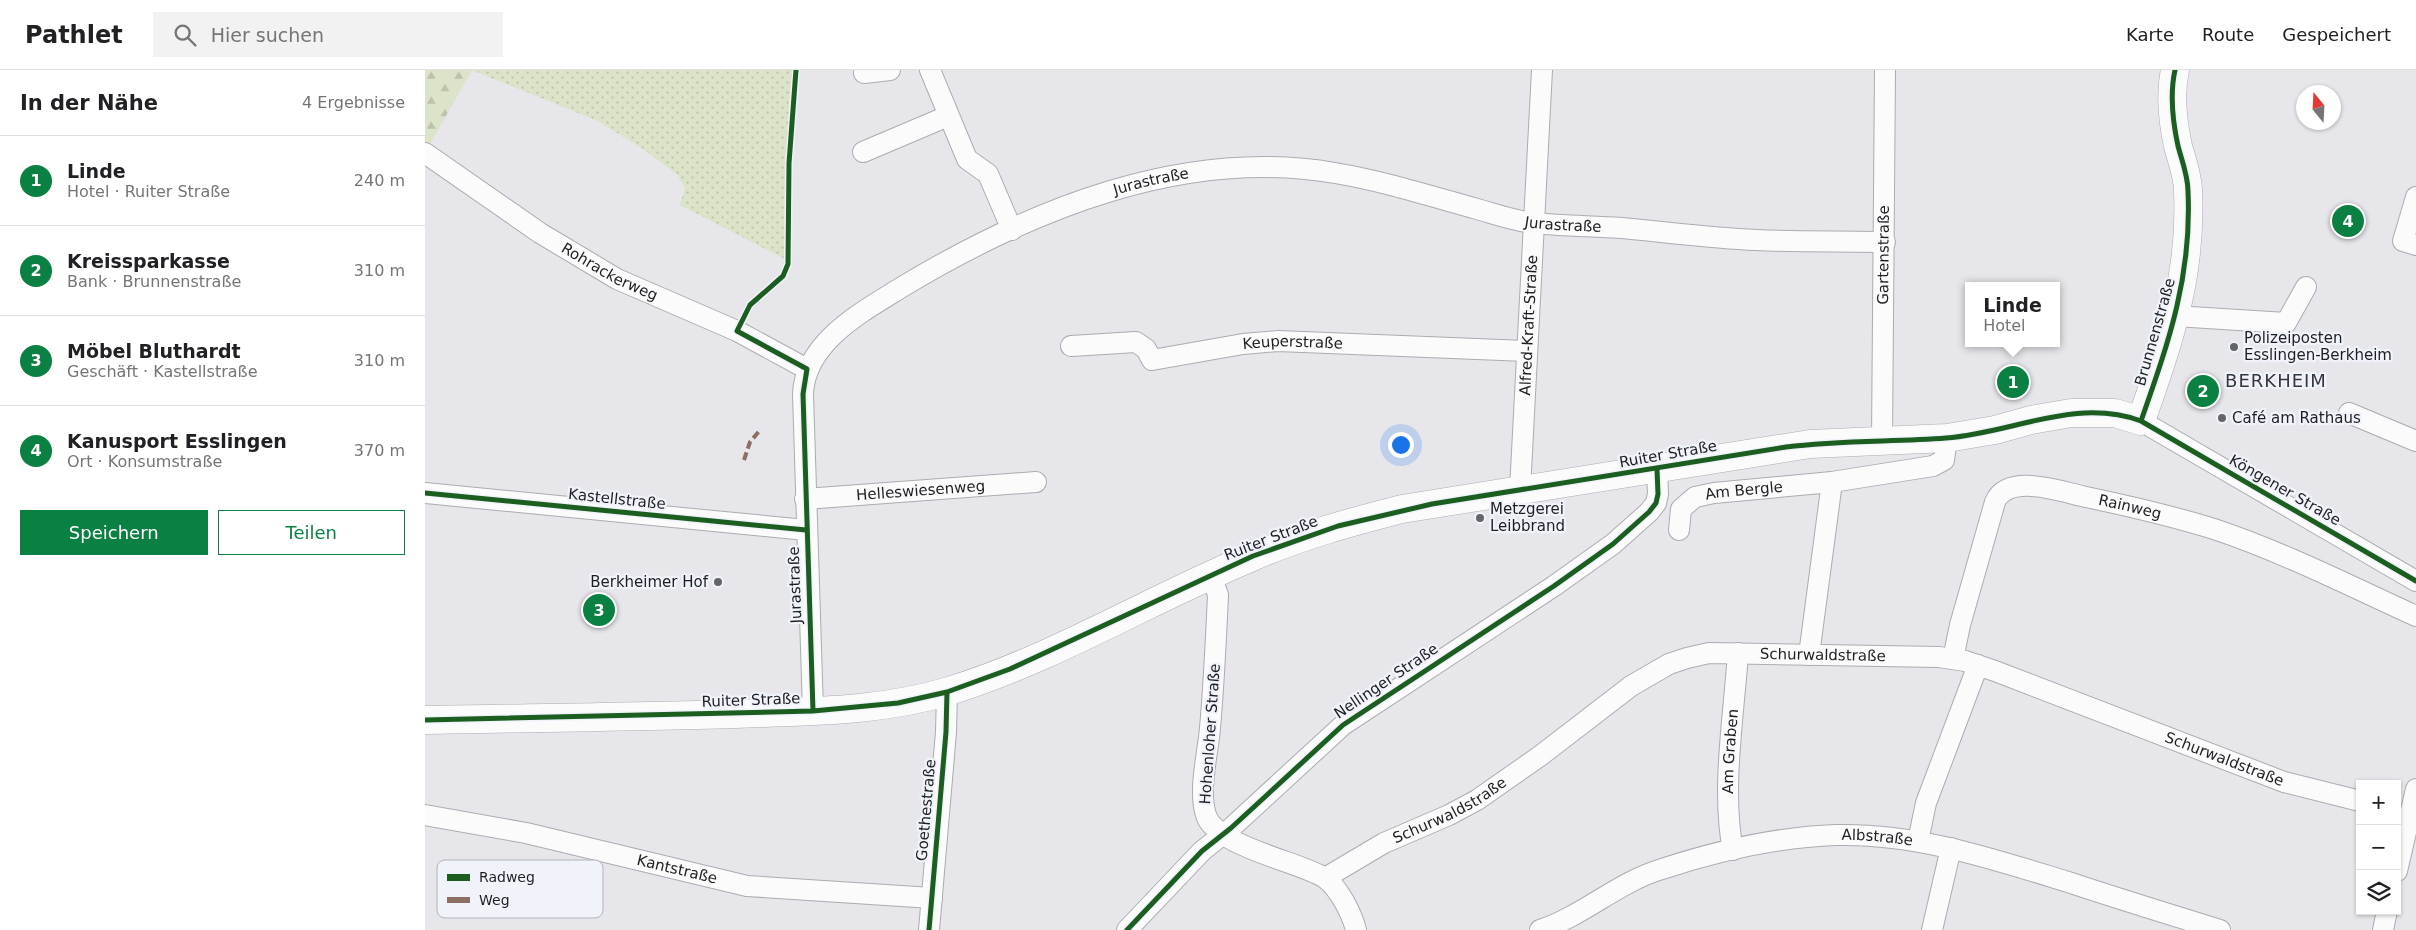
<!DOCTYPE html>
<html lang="de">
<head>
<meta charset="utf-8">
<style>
	:root { --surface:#fff; --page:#f2f2f2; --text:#202124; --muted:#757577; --line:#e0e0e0; --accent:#0b8043 }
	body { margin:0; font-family:"DejaVu Sans",sans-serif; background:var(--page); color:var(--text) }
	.controls { position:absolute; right:15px; bottom:15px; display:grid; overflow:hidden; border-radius:0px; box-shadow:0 1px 4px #0004 }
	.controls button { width:45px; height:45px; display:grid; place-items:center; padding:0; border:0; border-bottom:1px solid var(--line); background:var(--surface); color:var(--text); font:25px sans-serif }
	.compass { position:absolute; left:1871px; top:15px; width:45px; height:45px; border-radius:50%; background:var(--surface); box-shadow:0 1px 4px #0004; rotate:342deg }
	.you { position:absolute; left:975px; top:374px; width:18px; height:18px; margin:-12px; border:4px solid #fff; border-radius:50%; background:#1a73e8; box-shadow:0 0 0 8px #1a73e833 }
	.badge { display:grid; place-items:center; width:32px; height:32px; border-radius:50%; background:var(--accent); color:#fff; font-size:16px; font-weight:700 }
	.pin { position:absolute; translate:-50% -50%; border:2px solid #fff; box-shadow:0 1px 5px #0006 }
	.popup { position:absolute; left:1540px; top:212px; width:95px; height:65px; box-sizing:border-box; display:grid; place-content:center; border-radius:0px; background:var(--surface); filter:drop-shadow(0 1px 4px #0005); font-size:16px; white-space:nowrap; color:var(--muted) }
	.popup b { font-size:19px; color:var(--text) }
	.popup::after { content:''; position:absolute; left:50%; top:100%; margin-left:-10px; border:10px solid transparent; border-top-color:var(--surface) }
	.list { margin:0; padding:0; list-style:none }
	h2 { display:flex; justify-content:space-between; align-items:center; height:65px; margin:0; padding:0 20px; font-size:21px }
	h2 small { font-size:16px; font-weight:400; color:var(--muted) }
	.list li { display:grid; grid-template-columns:32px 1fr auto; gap:15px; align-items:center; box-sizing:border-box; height:90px; padding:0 20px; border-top:1px solid var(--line) }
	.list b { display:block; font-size:19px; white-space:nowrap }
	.list p { margin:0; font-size:16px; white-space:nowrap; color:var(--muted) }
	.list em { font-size:16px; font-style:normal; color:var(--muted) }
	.actions { display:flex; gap:10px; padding:15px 20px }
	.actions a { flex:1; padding:11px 0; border:1px solid var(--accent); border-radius:0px; text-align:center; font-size:18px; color:var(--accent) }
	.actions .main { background:var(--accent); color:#fff }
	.icon { flex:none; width:28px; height:28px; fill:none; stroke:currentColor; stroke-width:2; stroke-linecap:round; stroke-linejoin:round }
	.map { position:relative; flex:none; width:1991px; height:860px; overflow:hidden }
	header { display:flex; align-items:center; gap:30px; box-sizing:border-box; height:70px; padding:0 25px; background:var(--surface); border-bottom:1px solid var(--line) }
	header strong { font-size:24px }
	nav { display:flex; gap:28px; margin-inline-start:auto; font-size:18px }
	.search { width:350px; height:45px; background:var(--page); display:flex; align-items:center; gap:12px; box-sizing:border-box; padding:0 18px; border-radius:0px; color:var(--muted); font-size:19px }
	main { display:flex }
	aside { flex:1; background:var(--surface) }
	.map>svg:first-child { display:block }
	.grass { fill:url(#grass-dots) }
	.forest { fill:url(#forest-firs) }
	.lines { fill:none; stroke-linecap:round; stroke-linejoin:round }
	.street-casing { stroke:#acacb0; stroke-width:22 }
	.secondary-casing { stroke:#acacb0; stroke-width:29 }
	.street { stroke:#fbfbfc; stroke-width:20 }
	.secondary { stroke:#fbfbfc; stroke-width:28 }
	.quiet { stroke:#8d6e63; stroke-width:4; stroke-dasharray:8 4; stroke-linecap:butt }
	.cycleway-casing { stroke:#f1f3fb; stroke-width:8 }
	.cycleway { stroke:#1b5e20; stroke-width:5 }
	.poi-dot { fill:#646568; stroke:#f1f3fb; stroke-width:2 }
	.labels { text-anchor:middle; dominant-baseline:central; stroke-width:4.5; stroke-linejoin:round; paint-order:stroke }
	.street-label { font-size:15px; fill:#1e1f22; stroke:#f1f3fb }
	.poi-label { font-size:15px; fill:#1e1f22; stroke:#f1f3fb; text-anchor:start }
	.quarter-label { font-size:18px; letter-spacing:1px; fill:#35373d; stroke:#f1f3fb }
	.key { fill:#f1f3fb; stroke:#b2b3ba; stroke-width:1 }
	.key-label { font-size:14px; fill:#1e1f22 }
</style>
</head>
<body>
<header>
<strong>Pathlet</strong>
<div class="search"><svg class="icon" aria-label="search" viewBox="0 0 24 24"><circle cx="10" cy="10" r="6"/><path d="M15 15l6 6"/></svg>Hier suchen</div>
<nav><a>Karte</a><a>Route</a><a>Gespeichert</a></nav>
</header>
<main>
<aside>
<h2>In der Nähe<small>4 Ergebnisse</small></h2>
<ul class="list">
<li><span class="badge">1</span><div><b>Linde</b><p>Hotel · Ruiter Straße</p></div><em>240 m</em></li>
<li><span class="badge">2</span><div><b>Kreissparkasse</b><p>Bank · Brunnenstraße</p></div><em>310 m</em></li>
<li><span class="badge">3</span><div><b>Möbel Bluthardt</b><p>Geschäft · Kastellstraße</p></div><em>310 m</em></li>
<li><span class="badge">4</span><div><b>Kanusport Esslingen</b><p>Ort · Konsumstraße</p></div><em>370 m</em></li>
</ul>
<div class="actions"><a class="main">Speichern</a><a>Teilen</a></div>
</aside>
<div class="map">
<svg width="1991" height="860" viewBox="0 0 1991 860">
	<defs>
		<pattern id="grass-dots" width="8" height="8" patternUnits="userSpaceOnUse" patternTransform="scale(1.25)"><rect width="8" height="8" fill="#dbe3c8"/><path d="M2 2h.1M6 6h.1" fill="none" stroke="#bcc2ac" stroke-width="1.8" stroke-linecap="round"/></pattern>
		<pattern id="forest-firs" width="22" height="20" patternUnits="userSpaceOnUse" patternTransform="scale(1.25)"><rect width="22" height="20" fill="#dbe3c8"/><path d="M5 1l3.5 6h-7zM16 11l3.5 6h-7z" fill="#bcc2ac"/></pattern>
	</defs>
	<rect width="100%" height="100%" fill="#e6e6eb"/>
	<!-- grass -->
	<path class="grass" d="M 47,0 L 368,0 L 361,93 L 360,189 L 255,135 L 260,119 L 253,105 L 218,79 L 173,51 Z"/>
	<!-- forest -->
	<path class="forest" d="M 0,0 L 47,0 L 4,76 L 0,72 Z"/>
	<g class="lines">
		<defs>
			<g id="street">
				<path d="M 505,0 L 542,89 L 563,104 L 587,160"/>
				<path d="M 439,3 L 465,0"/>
				<path d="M 438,82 L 523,46"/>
				<path id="s1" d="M 0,83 L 115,163 L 192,209 L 312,261 L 382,299"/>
				<path d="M 1991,127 L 1978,171 L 1991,175"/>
				<path d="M 1750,246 L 1861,253 L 1881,217"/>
				<path id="s2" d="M 646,276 L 711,272 L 721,279 L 727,290 L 818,274 L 853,271 L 1102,281"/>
				<path d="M 1924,343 L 1991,371"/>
				<path d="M 1716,351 L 1991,511"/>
				<path id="s3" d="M 1457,370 L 1460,0"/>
				<path id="s4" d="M 1095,420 L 1117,0"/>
				<path d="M 0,423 L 381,460"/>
				<path id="s5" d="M 380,429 L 611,412"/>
				<path id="s6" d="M 1254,460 L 1256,439 L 1270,427 L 1289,423 L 1407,412 L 1508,396 L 1519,390 L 1522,368"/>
				<path d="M 786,505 L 793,525 C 791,569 789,614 785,658 C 783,683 773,721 781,745 C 791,777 876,792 900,808 C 914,818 927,844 931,860"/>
				<path d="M 1384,585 L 1407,412"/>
				<path id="s7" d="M 1528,589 L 1535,555 L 1570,432 C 1583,402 1637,422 1661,427 C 1704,436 1747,446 1789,459 C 1858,482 1925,516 1991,546"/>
				<path id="s8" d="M 388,641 L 378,324 C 380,272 437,242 477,217 C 605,140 758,77 910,103 C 958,111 1005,126 1052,139 C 1070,144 1089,151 1109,153 C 1138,156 1167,156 1196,158 C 1241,162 1286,168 1331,170 C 1374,172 1417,171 1460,172"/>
				<path id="s9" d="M 0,745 L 101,763 L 322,816 L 507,828"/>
				<path d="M 1493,771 L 1501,733 L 1553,595"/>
				<path id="s10" d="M 1308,780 C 1296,721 1309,644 1313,583"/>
				<path d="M 1972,801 L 1991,719"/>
				<path id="s11" d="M 900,808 L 959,773 L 1024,745 L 1052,730 L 1115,686 L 1206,616 L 1244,594 L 1262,588 L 1284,583 L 1514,587 L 1540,591 L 1570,601 L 1859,712 L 1935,731"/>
				<path d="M 504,860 L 521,662 L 522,622"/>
				<path d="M 702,860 L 777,781 L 806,758 L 918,655 L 1129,516 L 1188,474 L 1224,442 L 1231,433 L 1233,424 L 1232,399"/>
				<path id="s12" d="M 1115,860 C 1158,846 1193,812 1237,799 C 1292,781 1352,767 1411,765 C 1490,763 1565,788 1640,811 C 1691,828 1743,844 1795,860"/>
				<path d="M 1507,860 L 1526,778"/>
				<path d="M 1958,860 L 1962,841"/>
			</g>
			<path id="secondary" d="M 0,650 C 104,648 208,647 311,644 C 383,641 455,642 524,621 C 628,589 726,529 827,487 C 875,466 926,452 977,439 L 1385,374 L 1522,368 L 1570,360 L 1606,350 L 1646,343 L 1690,343 L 1716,351 C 1744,271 1767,206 1763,121 C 1763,106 1757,91 1753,76 C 1748,53 1745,23 1750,0"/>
		</defs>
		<!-- street casing -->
		<use href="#street" class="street-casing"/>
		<!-- secondary casing -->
		<use href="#secondary" class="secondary-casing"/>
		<!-- street -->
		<use href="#street" class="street"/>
		<!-- secondary -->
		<use href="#secondary" class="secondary"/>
		<!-- quiet -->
		<path class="quiet" d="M 319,390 L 325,372 L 336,359"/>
		<defs>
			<path id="cycleway" d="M 371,0 L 364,93 L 363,194 L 358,206 L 325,235 L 312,261 L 382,299 L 378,324 L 388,641
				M 1716,351 C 1744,271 1767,206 1763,121 C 1763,106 1757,91 1753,76 C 1748,53 1745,23 1750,0
				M 0,423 L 381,460
				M 0,650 L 388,641 L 473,633 L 522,622 L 585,599 L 828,486 L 913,456 L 1007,434 L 1361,377 C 1415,370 1468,372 1521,368 C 1588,363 1650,327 1716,351 L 1991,511
				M 504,860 L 521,662 L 522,622
				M 702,860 L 777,781 L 806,758 L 918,655 L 1129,516 L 1188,474 L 1224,442 L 1231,433 L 1233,424 L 1232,399"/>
		</defs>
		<!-- cycleway casing -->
		<use href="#cycleway" class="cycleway-casing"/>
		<!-- cycleway -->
		<use href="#cycleway" class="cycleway"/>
	</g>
	<!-- markers -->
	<g class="poi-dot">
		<circle cx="1809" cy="277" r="5"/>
		<circle cx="1797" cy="348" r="5"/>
		<circle cx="1055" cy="448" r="5"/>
		<circle cx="293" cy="512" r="5"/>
	</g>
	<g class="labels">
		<!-- street labels -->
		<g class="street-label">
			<text stroke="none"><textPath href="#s8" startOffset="741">Jurastraße</textPath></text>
			<text stroke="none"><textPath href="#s8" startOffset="1161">Jurastraße</textPath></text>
			<text stroke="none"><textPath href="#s3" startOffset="185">Gartenstraße</textPath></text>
			<text stroke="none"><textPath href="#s1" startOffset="220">Rohrackerweg</textPath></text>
			<text stroke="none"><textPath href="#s4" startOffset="165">Alfred-Kraft-Straße</textPath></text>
			<text transform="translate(1730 262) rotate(-74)">Brunnenstraße</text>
			<text stroke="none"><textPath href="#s2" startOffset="232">Keuperstraße</textPath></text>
			<text transform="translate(1243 384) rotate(-10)">Ruiter Straße</text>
			<text stroke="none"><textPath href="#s5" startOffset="116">Helleswiesenweg</textPath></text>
			<text transform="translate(1860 420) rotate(30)">Köngener Straße</text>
			<text stroke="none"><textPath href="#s6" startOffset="89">Am Bergle</textPath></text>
			<text transform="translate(192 429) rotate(6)">Kastellstraße</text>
			<text stroke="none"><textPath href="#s7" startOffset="306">Rainweg</textPath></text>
			<text transform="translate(846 468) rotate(-21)">Ruiter Straße</text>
			<text transform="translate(370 515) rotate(-92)">Jurastraße</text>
			<text stroke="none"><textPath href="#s11" startOffset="562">Schurwaldstraße</textPath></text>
			<text transform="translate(961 611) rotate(-34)">Nellinger Straße</text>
			<text transform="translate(326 630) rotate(-2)">Ruiter Straße</text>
			<text transform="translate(785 664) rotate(-86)">Hohenloher Straße</text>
			<text stroke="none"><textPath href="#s10" startOffset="99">Am Graben</textPath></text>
			<text stroke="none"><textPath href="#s11" startOffset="982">Schurwaldstraße</textPath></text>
			<text stroke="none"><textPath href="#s11" startOffset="142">Schurwaldstraße</textPath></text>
			<text transform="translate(501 740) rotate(-85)">Goethestraße</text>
			<text stroke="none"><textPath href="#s12" startOffset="356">Albstraße</textPath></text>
			<text stroke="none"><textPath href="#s9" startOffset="258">Kantstraße</textPath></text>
		</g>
		<!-- poi labels -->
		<g class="poi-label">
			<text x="1819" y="268">Polizeiposten<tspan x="1819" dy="17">Esslingen-Berkheim</tspan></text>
			<text x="1807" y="348">Café am Rathaus</text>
			<text x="1065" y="439">Metzgerei<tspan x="1065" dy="17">Leibbrand</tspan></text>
			<text x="283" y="512" text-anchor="end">Berkheimer Hof</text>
		</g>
		<!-- quarter labels -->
		<g class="quarter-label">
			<text x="1851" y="310">BERKHEIM</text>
		</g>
	</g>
	<!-- legend -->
	<rect x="12" y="790" width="166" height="58" rx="8" class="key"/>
	<rect x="22" y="804" width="23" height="7" fill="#1b5e20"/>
	<rect x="22" y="827" width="23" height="6" fill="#8d6e63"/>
	<g class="key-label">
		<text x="54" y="812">Radweg</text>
		<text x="54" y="835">Weg</text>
	</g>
</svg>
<div class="controls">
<button>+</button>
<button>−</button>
<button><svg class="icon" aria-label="layers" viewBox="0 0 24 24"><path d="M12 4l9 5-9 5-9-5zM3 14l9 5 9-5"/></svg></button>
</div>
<svg class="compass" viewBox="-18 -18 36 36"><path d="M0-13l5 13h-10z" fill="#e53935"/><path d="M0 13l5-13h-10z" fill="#757577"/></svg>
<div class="you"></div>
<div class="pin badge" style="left:1588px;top:312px">1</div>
<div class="popup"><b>Linde</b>Hotel</div>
<div class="pin badge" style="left:1778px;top:321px">2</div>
<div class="pin badge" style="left:174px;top:540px">3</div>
<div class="pin badge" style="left:1923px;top:151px">4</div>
</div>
</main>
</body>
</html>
